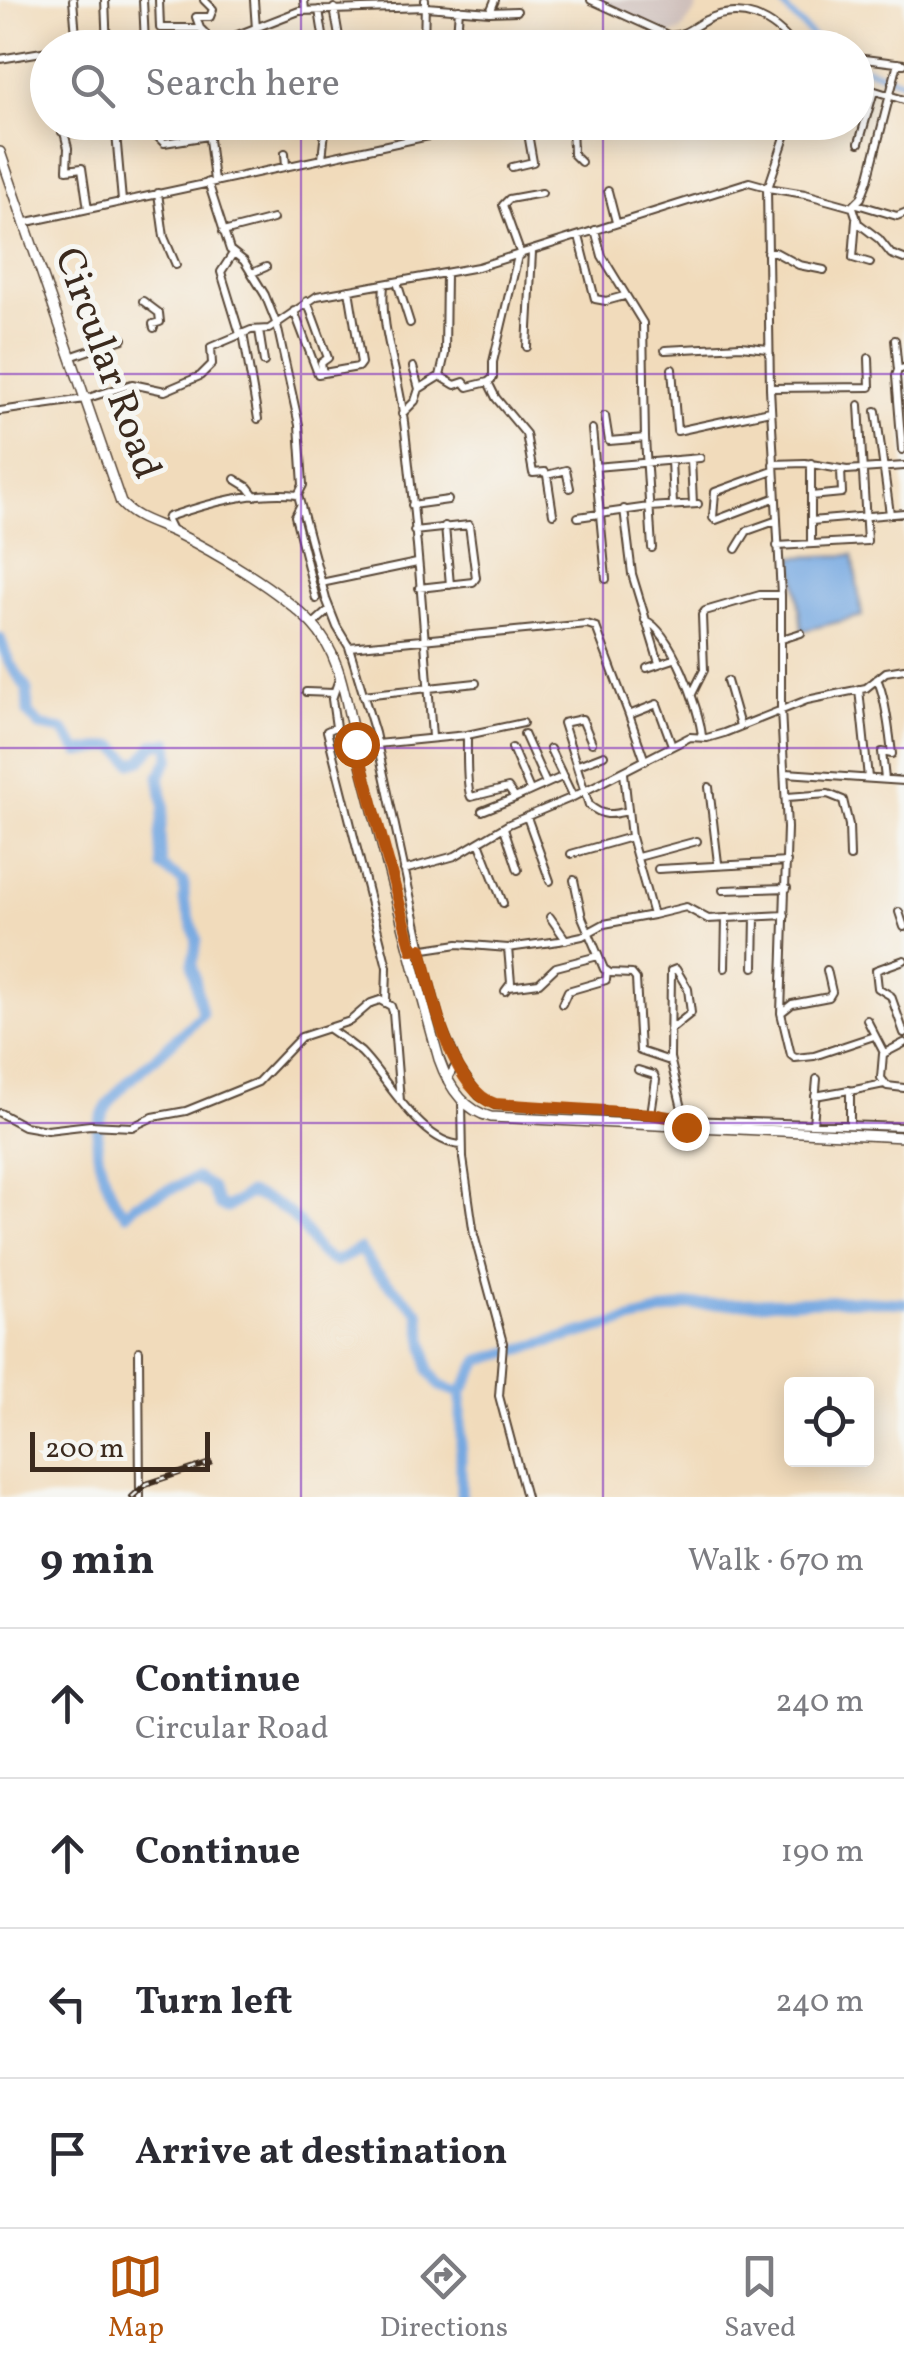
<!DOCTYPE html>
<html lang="en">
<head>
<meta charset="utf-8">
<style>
	:root { --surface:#fff; --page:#f2f2f3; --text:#2b2b33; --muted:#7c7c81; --line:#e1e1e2; --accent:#b45309 }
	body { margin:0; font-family:Vollkorn,serif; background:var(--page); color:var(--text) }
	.controls { position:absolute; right:30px; bottom:30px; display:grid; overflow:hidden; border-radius:10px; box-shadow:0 5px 25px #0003 }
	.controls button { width:90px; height:90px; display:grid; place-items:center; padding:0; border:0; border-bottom:2px solid var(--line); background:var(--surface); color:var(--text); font:50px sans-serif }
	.scale { position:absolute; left:30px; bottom:25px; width:180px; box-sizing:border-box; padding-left:10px; border:5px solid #3b2a1e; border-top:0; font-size:28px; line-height:35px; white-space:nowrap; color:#3b2a1e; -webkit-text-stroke:8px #f6f6f2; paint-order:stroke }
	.stop { position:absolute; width:30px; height:30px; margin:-22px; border:8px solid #b45309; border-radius:50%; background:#fff }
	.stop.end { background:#b45309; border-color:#fff; box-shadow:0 2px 10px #0008 }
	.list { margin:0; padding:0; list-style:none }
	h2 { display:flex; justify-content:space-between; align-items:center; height:130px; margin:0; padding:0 40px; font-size:42px }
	h2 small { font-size:32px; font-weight:400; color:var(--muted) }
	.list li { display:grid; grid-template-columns:65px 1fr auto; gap:30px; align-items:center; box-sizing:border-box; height:150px; padding:0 40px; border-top:2px solid var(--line) }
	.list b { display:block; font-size:38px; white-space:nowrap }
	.list p { margin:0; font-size:32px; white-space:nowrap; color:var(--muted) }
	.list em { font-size:32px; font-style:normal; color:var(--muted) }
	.icon { flex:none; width:55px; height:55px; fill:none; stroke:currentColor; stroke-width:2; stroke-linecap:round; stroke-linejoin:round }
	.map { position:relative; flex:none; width:904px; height:1497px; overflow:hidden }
	.search { position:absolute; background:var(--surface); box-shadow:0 5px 25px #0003; left:30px; right:30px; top:30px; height:110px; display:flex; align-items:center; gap:25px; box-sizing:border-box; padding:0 35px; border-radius:55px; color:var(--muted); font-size:38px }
	.sheet { height:730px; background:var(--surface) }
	nav { display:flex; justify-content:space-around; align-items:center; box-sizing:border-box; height:140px; border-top:2px solid var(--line); background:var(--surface); font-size:28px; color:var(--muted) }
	nav a { display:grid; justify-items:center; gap:5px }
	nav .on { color:var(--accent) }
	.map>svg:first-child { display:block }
	.industrial { fill:#cfc0bb }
	.water { fill:#76a8e1; stroke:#586980; stroke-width:2.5 }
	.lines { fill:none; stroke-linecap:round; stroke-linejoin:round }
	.canal { stroke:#76a8e1; stroke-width:6 }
	.river { stroke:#76a8e1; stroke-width:11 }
	.minor-casing { stroke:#564536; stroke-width:10 }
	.major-casing { stroke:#564536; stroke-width:12 }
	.minor { stroke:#fff; stroke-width:6 }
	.major { stroke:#fff; stroke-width:9 }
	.rail-casing { stroke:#3b2a1e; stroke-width:6 }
	.rail { stroke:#f6f6f2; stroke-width:2.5; stroke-dasharray:8; stroke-linecap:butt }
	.route { stroke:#b45309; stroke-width:12 }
	.grid { fill:none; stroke:#7b2cbf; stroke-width:2.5; stroke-opacity:0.55 }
	.labels { text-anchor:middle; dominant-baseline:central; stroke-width:10; stroke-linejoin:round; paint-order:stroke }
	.street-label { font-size:40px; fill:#3b2a1e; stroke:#f6f6f2 }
</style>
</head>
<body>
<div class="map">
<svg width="904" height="1497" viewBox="0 0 904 1497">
	<rect width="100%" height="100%" fill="#f6f6f2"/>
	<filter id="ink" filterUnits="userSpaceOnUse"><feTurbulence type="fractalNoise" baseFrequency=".01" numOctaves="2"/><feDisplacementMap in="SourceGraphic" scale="20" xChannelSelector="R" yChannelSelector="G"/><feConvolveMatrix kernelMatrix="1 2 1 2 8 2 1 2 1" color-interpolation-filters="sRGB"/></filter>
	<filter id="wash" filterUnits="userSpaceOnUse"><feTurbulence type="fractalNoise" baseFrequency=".0048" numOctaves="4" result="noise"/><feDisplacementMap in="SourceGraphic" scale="40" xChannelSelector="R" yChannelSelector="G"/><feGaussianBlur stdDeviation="2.25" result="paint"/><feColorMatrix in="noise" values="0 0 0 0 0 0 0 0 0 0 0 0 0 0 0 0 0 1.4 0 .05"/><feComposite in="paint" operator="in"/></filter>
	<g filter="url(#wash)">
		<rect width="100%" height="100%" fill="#f1dbbb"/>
		<!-- industrial -->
		<path class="industrial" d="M 594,0 L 695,0 L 697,9 L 681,31 L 671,35 Z"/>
		<!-- water -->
		<path class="water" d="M 853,555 L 862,616 L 802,631 L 793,557 Z"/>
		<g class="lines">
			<!-- canal -->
			<path class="canal" d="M 777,0 L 824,48
				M 856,65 L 904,82"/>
			<!-- river -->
			<path class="river" d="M 0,638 L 9,662 L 27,689 L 28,713 L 40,726 L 63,730 L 79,752 L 115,746 L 132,763 L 142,760 L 154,744 L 169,743 L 170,758 L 159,776 L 164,806 L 160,834 L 162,867 L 184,882 L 184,901 L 197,940 L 192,964 L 202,1014 C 187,1028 172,1043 156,1057 C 113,1094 80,1119 106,1180 C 112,1193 115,1205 126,1214 L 136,1204 L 196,1178 L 211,1187 L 219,1205 L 227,1208 L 249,1193 C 269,1200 283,1206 298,1222 C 314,1240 310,1251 335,1262 L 360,1249 L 375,1271 L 419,1312 L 429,1370 L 440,1386 L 461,1393
				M 461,1497 L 461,1393 L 480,1360 L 687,1305 L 854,1300 L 904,1303"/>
		</g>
	</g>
	<g filter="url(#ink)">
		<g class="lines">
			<defs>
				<path id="minor" d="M 73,0 L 77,48
					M 105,0 L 107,48
					M 143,0 L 145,44
					M 159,0 L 160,28 L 200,28 L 205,33 L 205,47
					M 254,0 L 256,29
					M 304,0 L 305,10
					M 591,0 L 670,36 C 685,35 693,27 706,20 C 740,4 773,17 795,48
					M 334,8 L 341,48
					M 319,10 L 325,48
					M 490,12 L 517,11
					M 200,28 L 196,17 L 210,17 L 213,9 L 204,0
					M 110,48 L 139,44 L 196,48
					M 204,48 L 299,11 L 426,7 L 490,12 L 495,0
					M 424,48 L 425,0
					M 456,48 L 459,9
					M 650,48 L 657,31
					M 856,58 L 904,64
					M 0,59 L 48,51
					M 856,85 L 904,100
					M 115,122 L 122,201
					M 155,122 L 157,136 L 164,143 L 208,136
					M 207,122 L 214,181
					M 572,122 L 573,154 L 581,162
					M 787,131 L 768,188 L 805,194 L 852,207 L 861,198 L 868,180 L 898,63
					M 62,132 L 115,127
					M 64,132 L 68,148 L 67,170 L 82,168 L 88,209
					M 415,139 L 417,122
					M 859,143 L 874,91
					M 285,153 L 286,166
					M 322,159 L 326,122
					M 512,167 L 533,162 L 526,122
					M 208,182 L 230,250 L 244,261 L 265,295 L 277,325 L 299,425 L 303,485 L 298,495
					M 608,191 L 616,222
					M 158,193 L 164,237 L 176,265
					M 857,204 L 897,216 L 904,213
					M 853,207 L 858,223 L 879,239 L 891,254 L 904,259
					M 856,220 L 853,258 L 870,263
					M 23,223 L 494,122
					M 595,230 L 602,256 L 643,323 L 645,438 L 652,548
					M 223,232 L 273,219
					M 579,236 L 595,299 L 606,301 L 624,296
					M 767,252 L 775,252 L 799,265 L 824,270
					M 232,255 L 221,272 L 240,334
					M 521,255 L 503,205 L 509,199 L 542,193
					M 252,273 L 266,267
					M 397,282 L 410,323
					M 384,285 C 380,325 396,366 402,406 C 416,516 424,627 432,737
					M 143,301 L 159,313 L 160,322 L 153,324 L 154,328
					M 307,301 L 328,358 L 321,363 L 323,373
					M 294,311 L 318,374 L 358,367 L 361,363 L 349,290
					M 259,330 L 264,362
					M 243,333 L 258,419
					M 895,340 L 898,370
					M 527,347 L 532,252
					M 665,350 L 741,346 L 768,349
					M 70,357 L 123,339
					M 413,367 L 419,389
					M 672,369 L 677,431 L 770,411
					M 440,376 L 445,354 L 446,273
					M 488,382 L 496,398 L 526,434 L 533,473 L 545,472 L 547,475 L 566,470 L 570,488
					M 770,388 L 870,387 L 869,358
					M 0,411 L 85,399 L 132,384 L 165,391 L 200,376 L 212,364 L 211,347 L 251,330 L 269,329 L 317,296 L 478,267 L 749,182 L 767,187 L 770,388 L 781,595 L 781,709 L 787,828 L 781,1013 L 791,1055 L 795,1058 L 814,1056 L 874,1036
					M 876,411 L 890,514
					M 402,414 L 415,401 L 419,389 L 440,376 L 455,385 L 464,382 L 468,387 L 488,382 L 493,378 L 493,362 L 518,256
					M 605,416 L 609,441 L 645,438
					M 592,429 L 606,579
					M 902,450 L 896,376 L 898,370 L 904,368
					M 691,459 L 693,504
					M 671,460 L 673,505
					M 811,463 L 811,544
					M 773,464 L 805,463 L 847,470 L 904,466
					M 595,467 L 700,458
					M 773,471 L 715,492 L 713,518 L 716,520 L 774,498
					M 547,475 L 553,514
					M 235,479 L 248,487 L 255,496
					M 811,496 L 842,493 L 841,470
					M 412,505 L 448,500
					M 300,506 L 295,516 L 316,599
					M 624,509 L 632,574 L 659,663
					M 578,517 L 649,507 L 698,504
					M 811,521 L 904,513
					M 445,526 L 450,585
					M 172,530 L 167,520 L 168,517 C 209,503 255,490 298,495 L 326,599 L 337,627 L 349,647 L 375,733 L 426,969 L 442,1027 L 459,1067
					M 414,531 L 469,525 L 476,578 L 473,582 L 419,588
					M 777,546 L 867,541 L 859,405
					M 736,549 L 747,531 L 775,521
					M 321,583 L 417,563
					M 645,620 C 671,631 700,709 702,737
					M 312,625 L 330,609
					M 782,639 L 801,633
					M 349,647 L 587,624 L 596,627 L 629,715
					M 647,668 L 674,659
					M 339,679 L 332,699 L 336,727 L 327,731 L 387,967 L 386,1002
					M 877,679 C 886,697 890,737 892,754 L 882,752 L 885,779
					M 727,681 L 740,726
					M 859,689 L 868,778
					M 306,692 L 333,693
					M 692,694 L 704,670 L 702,615 L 705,611 L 760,595 L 781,595
					M 363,695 L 476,683
					M 524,734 L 546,783
					M 467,735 C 467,749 466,789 471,797 L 508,788 L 515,798 L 564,776
					M 592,743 L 582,719 L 563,723 L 589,805 C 603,817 611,815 628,811
					M 377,744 L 467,735 L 523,723
					M 512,748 L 530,790
					M 550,749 L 573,797 L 690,737 L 707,738 L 724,733 L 807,700 L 866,688 L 886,672 L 904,669
					M 645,761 L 629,715 L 657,704 L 672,745
					M 578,765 L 604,755
					M 624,773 L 631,837 L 653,915 L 686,907 L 708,919 L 785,915
					M 786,773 L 904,781
					M 709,787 L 718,863
					M 787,797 L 828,794 L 843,800 L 849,825 L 850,857
					M 482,811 L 515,798
					M 527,817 L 550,881
					M 504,828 L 518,870
					M 479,842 L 503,903
					M 571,854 L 631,837
					M 638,857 L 697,841
					M 658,869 L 787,862
					M 404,870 L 455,856 L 509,824 L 573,797
					M 574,880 L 582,917 L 604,969 L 610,973 L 632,974 L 636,979 L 640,1051 L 670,1061
					M 723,890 L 787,888
					M 899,912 L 904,927
					M 550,917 L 566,940
					M 418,950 L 458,944 L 508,948 L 559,941 L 582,936 L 604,924 L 653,915
					M 904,960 L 876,970 L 878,988 L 891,996 L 904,1033
					M 754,967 L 755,917
					M 725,968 L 726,918
					M 671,971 L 670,1058 L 685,1121
					M 509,987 L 539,983 L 556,967 L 598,956
					M 505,991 L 511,983 L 508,948
					M 562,1004 L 568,991 L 606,980 L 607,972
					M 782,1012 L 792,1004 L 829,997 L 832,992 L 827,970
					M 867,1020 L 884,1053
					M 329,1029 C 340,1036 351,1044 361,1052 C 388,1079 421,1144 462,1145
					M 670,1030 L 691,1013 L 688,989 L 676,969 L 671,971
					M 904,1043 L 883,1054 L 881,1078 L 887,1086 L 904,1088
					M 638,1070 L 654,1075 L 656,1080 L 651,1114
					M 447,1080 L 454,1068 L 459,1067 L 479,1096 L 495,1105 L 651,1114 L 685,1120 L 904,1127
					M 815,1096 L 849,1090
					M 462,1101 L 463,1158 L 474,1235 L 503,1343 L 499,1396 L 526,1497
					M 0,1113 L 24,1126 L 47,1130 L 90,1125 L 132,1127 L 153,1117 L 186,1111 L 258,1082 L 301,1037 L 350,1021 L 371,1003 L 380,1000 L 391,1006 L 393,1012 L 400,1101
					M 813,1124 L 817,1079
					M 850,1125 L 850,1091 L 884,1084
					M 139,1351 L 140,1497"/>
				<path id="major" d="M 0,152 L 121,503 C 135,519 155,523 174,532 C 215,552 281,591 312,624 C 343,657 345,703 356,744 C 383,849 410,955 439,1059 C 448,1085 463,1110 491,1117 L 904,1137"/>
			</defs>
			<!-- minor casing -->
			<use href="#minor" class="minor-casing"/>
			<!-- major casing -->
			<use href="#major" class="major-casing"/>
			<!-- minor -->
			<use href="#minor" class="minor"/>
			<!-- major -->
			<use href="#major" class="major"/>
			<defs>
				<path id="rail" d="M 132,1497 L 146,1484 L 210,1463"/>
			</defs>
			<!-- rail casing -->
			<use href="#rail" class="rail-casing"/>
			<!-- rail -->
			<use href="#rail" class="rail"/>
		</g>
	</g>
	<g class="lines" filter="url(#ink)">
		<!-- route -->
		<path class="route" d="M 356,744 L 412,950 L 421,949 C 431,991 450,1088 495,1104 L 651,1114 L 685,1120 L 686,1127"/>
	</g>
	<!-- grid -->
	<path class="grid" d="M 301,0 L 301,48M 603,0 L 603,48M 301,122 L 301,1497M 603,122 L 603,1497M 0,374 L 904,374M 0,748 L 904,748M 0,1123 L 904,1123"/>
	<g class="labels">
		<!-- street labels -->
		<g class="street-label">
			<text transform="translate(106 364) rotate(70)">Circular Road</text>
		</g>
	</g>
</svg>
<div class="controls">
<button><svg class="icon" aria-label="locate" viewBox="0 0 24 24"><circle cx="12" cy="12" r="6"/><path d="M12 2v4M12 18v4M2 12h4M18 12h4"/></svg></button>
</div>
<div class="scale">200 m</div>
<div class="stop" style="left:356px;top:744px"></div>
<div class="stop end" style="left:686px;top:1127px"></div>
<div class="search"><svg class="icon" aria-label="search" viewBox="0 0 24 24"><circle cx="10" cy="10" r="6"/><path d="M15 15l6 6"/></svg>Search here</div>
</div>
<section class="sheet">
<h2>9 min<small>Walk · 670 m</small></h2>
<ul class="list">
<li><svg class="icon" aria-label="ahead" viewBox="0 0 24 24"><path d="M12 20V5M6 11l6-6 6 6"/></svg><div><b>Continue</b><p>Circular Road</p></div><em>240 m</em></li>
<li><svg class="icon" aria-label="ahead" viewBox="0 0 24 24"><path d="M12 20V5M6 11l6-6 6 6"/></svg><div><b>Continue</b></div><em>190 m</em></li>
<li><svg class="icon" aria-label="left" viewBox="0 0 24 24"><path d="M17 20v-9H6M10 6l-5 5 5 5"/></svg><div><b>Turn left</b></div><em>240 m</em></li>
<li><svg class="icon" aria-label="arrive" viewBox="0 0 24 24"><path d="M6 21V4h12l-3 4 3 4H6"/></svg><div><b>Arrive at destination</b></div></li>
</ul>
</section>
<nav>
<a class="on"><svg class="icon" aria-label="map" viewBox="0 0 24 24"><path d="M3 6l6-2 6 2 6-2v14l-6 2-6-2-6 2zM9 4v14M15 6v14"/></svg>Map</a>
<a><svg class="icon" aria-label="directions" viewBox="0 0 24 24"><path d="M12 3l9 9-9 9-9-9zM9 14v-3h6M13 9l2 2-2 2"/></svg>Directions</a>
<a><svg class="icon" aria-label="saved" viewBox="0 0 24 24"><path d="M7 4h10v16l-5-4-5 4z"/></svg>Saved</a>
</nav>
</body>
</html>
